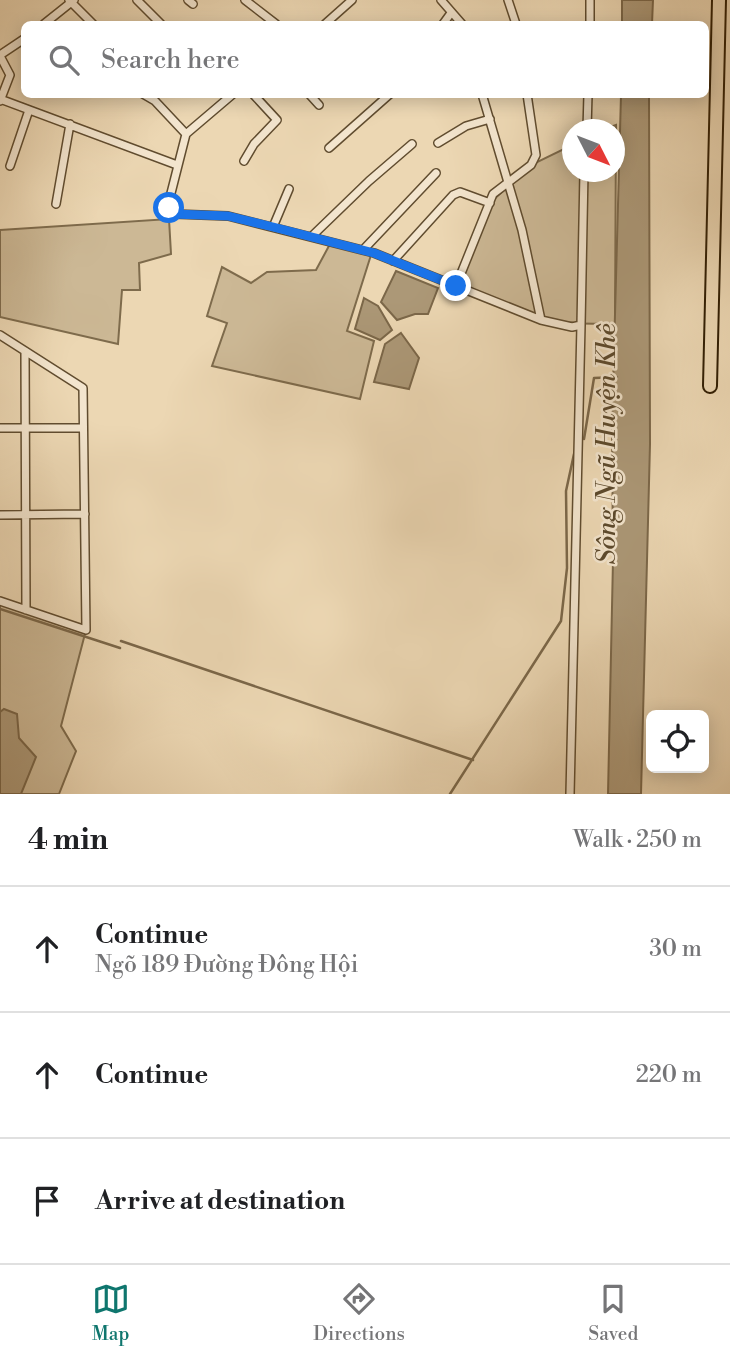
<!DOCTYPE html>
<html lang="en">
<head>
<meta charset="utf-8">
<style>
	:root { --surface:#fff; --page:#f2f2f2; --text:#202124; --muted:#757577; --line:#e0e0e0; --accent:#0f766e }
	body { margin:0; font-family:"Libre Bodoni",serif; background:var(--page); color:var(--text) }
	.controls { position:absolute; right:21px; bottom:21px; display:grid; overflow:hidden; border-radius:10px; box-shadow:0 4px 18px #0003 }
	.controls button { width:63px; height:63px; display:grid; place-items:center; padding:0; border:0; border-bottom:2px solid var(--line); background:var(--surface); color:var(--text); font:35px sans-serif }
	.compass { position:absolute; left:562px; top:119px; width:63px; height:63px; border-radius:50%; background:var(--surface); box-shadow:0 4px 18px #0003; rotate:132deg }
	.stop { position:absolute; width:21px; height:21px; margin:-16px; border:5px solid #1a73e8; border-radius:50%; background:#fff }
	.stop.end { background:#1a73e8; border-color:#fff; box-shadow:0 2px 7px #0008 }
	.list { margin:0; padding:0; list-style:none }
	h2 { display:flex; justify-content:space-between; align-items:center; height:91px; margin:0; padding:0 28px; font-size:30px }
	h2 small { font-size:23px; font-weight:400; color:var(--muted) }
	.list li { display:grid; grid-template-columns:46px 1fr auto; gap:21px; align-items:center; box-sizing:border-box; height:126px; padding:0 28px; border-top:2px solid var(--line) }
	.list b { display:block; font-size:26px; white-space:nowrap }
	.list p { margin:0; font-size:23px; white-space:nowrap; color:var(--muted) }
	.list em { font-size:23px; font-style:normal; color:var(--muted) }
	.icon { flex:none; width:38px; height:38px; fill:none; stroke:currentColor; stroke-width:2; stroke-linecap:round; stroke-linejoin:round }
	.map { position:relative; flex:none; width:730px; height:794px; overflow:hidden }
	.search { position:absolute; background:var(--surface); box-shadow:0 4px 18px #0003; left:21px; right:21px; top:21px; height:77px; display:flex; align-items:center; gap:18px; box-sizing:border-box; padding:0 24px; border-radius:10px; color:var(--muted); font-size:26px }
	.sheet { height:469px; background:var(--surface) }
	nav { display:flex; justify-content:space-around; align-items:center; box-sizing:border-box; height:98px; border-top:2px solid var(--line); background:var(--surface); font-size:19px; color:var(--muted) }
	nav a { display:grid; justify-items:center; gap:4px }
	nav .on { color:var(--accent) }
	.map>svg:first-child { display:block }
	.green { fill:#ccb895; stroke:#7e6b4c; stroke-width:2 }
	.water { fill:#ac9877; stroke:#7b6749; stroke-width:2 }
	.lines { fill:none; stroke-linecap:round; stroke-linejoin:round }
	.stream { stroke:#7b6749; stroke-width:2.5 }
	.minor-casing { stroke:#604c2f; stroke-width:10 }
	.primary-casing { stroke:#311e03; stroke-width:16 }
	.minor { stroke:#f3e5ce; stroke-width:7 }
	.primary { stroke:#ecd7b3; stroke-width:12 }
	.route { stroke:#1a73e8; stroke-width:9 }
	.labels { text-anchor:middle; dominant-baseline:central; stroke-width:5; stroke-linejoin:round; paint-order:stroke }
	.water-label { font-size:26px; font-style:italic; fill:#5c492c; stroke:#f3e5ce }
</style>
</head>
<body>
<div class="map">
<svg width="730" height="794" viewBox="0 0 730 794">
	<rect width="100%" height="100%" fill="#ecd7b3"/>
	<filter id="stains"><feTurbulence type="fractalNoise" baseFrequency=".00286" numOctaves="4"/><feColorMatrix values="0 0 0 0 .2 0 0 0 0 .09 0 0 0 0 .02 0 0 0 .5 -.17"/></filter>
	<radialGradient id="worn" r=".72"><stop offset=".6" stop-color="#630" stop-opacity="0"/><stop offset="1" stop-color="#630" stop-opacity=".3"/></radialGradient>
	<!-- green -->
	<path class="green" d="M 616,125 L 615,323 C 549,328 515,310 456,286 L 490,203 L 531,165 L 572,145 L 572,172 L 614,172 L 614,130 L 605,129 Z
		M 169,219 L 171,254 L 139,263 L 140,290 L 122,290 L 118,344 L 0,317 L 0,230 Z
		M 330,244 L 371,255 L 347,331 L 374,341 L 360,399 L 212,366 L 227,323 L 207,316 L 222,267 L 251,283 L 267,272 L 316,270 Z
		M 0,601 L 86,630 L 61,726 L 76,751 L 59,794 L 0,794 Z"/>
	<!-- water -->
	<path class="water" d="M 622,0 L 653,0 L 652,24 L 622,24 Z
		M 621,95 L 649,95 L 650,444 L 641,794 L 608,794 L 613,560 L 612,424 Z
		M 396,271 L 438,288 L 428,314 L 415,314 L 397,320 L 381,302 Z
		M 364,298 L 378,306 L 392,330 L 380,340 L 355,329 Z
		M 401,333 L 419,358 L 409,389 L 374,382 L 385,344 Z
		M 4,709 L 17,714 L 19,738 L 36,757 L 21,794 L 0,794 L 0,712 Z"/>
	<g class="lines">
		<!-- stream -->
		<path class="stream" d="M 584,439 L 594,378 L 617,377
			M 0,609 L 120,648
			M 121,641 L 473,760
			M 450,794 L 561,621 L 567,568 L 566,491 L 574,454"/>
		<defs>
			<path id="minor" d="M 69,0 L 93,24
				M 137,0 L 161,24
				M 188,0 L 193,4
				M 245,0 L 276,24
				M 441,0 L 462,24
				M 508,0 L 516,24
				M 44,24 L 74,0
				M 325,24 L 352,0
				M 443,24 L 451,13
				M 590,24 L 590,0
				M 0,55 L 24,39
				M 0,56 L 10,75 L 0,101
				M 143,94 L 155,101 L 186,134
				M 233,94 L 186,134 L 169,201 L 174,214 L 228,216 L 374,253 L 541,320 L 572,327 L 581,325 L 584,172
				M 309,94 L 319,105
				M 482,94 L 522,230 L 541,320
				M 0,99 L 177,165
				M 587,130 L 588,94
				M 438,143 L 466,126 L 490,119
				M 329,148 L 390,94
				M 244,161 L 254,144 L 277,120 L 253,94
				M 10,166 L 29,110
				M 56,204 L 70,124
				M 273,227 L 289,189
				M 311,237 L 369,181 L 412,144
				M 363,250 L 436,173
				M 393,261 L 453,195 L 460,192 L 490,203
				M 456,286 L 493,194 L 531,165 L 536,155 L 527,94
				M 0,335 L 83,388 L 86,630 L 0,601
				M 25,351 L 26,610
				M 0,428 L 83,428
				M 0,515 L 85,514
				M 570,794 L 581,325"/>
			<path id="primary" d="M 710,386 L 719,0"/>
		</defs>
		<!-- minor casing -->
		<use href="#minor" class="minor-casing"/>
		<!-- primary casing -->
		<use href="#primary" class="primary-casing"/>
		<!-- minor -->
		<use href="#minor" class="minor"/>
		<!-- primary -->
		<use href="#primary" class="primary"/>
	</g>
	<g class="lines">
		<!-- route -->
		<path class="route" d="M 169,208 L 174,214 L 228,216 L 273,227 L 374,253 L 456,286"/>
	</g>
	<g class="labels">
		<!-- water labels -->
		<g class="water-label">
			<text transform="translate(607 444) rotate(-90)">Sông Ngũ Huyện Khê</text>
		</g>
	</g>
	<rect width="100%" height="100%" filter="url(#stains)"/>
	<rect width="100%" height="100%" fill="url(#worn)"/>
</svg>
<div class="controls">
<button><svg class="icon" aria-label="locate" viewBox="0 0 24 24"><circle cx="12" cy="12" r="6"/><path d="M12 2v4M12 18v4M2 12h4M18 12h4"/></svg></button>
</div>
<svg class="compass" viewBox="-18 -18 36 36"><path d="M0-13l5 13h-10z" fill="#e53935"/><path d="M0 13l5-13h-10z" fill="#757577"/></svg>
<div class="stop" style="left:169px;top:208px"></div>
<div class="stop end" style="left:456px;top:286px"></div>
<div class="search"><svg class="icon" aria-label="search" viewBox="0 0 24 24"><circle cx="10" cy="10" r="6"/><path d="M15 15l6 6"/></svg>Search here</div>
</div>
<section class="sheet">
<h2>4 min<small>Walk · 250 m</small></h2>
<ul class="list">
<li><svg class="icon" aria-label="ahead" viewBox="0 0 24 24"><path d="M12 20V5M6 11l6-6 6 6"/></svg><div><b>Continue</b><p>Ngõ 189 Đường Đông Hội</p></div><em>30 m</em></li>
<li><svg class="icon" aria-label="ahead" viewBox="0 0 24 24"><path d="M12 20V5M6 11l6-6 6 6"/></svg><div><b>Continue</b></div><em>220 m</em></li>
<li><svg class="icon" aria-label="arrive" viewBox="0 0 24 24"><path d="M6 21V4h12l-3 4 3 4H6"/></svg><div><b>Arrive at destination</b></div></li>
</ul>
</section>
<nav>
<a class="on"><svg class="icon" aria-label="map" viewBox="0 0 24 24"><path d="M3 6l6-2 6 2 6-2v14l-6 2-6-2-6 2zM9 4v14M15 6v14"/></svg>Map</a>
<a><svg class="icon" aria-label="directions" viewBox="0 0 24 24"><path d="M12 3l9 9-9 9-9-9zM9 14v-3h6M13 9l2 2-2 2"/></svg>Directions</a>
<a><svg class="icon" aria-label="saved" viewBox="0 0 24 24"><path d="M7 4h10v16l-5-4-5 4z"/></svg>Saved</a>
</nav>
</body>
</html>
